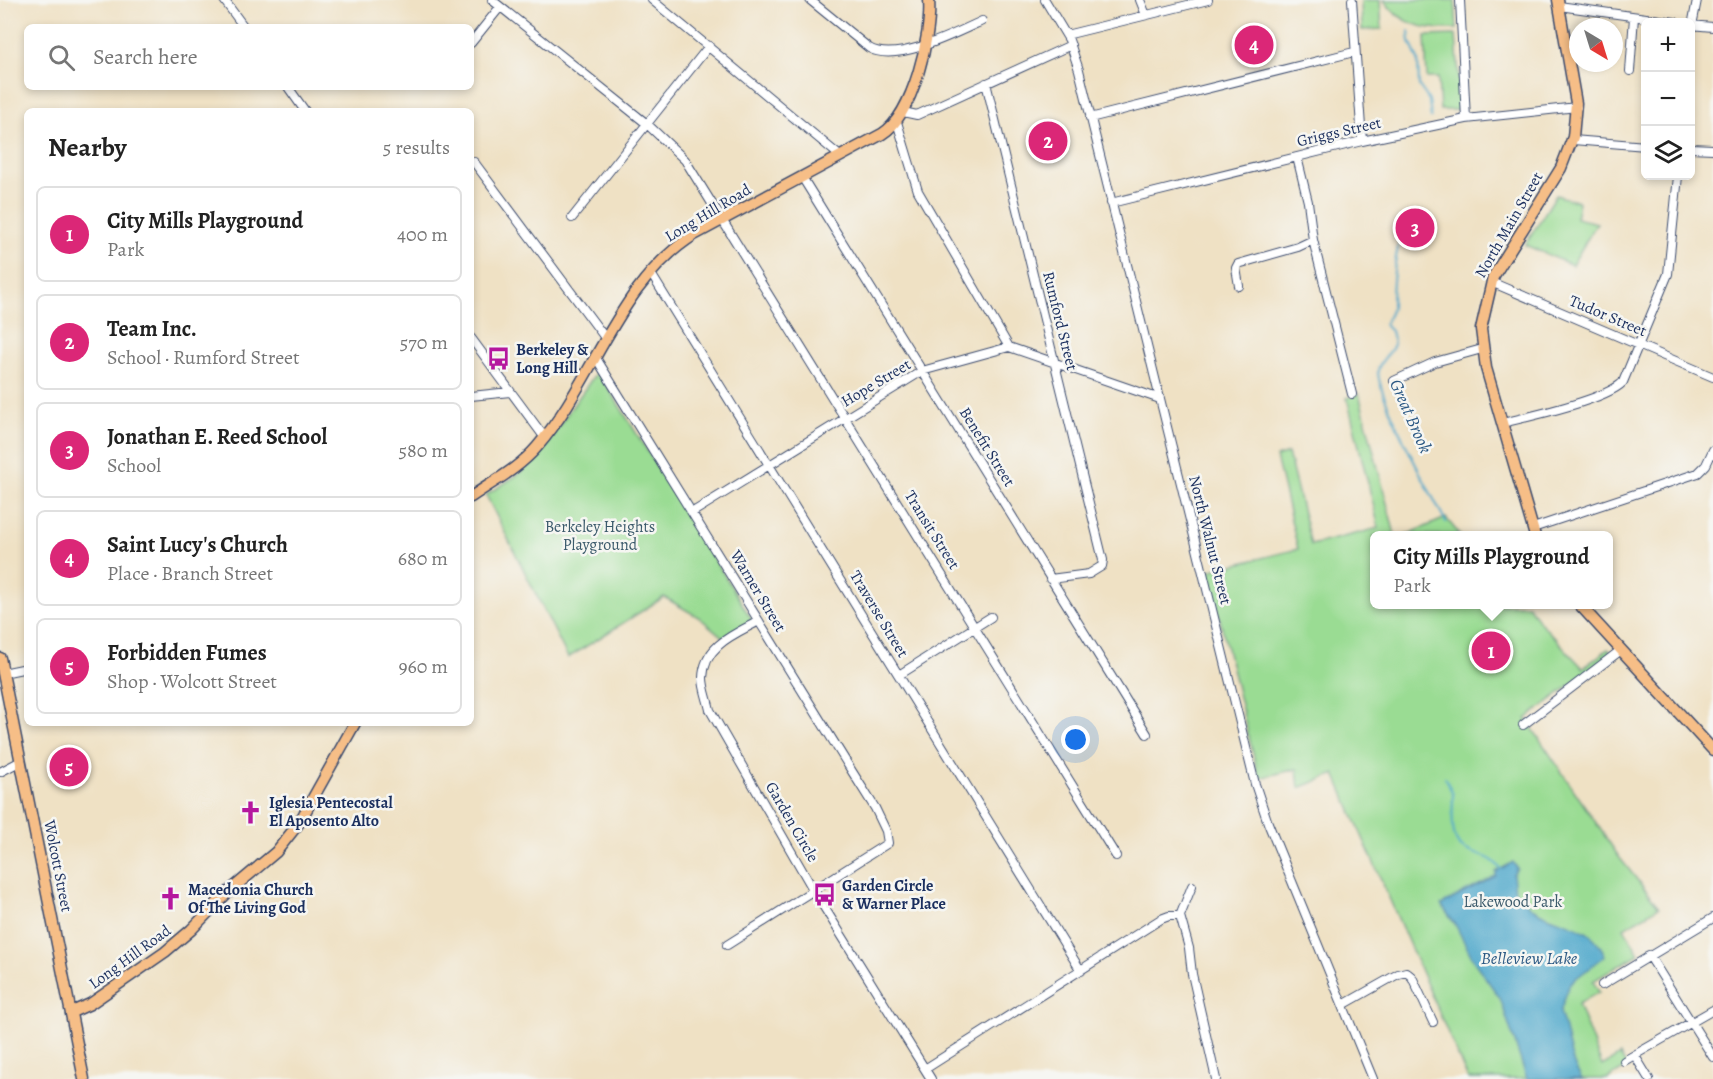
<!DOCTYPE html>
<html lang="en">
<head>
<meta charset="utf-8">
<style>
	:root { --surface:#fff; --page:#f2f2f2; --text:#222; --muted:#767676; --line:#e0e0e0; --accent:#db2777 }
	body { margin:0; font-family:Alegreya,serif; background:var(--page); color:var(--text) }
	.controls { position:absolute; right:18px; top:18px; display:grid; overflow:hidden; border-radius:9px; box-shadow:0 3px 9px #0003 }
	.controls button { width:54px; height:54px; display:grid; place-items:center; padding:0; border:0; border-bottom:2px solid var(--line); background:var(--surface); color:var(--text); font:30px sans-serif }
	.compass { position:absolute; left:1569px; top:18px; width:54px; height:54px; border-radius:50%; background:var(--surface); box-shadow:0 3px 9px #0003; rotate:142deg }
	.you { position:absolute; left:1076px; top:740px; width:21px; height:21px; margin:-15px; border:4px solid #fff; border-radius:50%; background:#1a73e8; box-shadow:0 0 0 9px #1a73e833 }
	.badge { display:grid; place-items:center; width:39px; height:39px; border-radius:50%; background:var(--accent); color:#fff; font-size:20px; font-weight:700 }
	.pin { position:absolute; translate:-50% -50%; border:3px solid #fff; box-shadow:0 2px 6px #0006 }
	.popup { position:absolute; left:1370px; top:531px; width:243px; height:78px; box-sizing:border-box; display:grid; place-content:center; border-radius:9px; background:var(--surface); filter:drop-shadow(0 2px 4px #0005); font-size:20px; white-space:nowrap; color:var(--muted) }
	.popup b { font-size:22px; color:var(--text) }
	.popup::after { content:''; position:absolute; left:50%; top:100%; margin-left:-12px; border:12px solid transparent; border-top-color:var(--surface) }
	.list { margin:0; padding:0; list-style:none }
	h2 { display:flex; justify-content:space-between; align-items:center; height:78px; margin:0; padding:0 24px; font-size:26px }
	h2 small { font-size:20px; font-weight:400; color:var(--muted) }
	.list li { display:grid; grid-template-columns:39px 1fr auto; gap:18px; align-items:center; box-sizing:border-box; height:96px; margin:0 12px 12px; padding:0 12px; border:2px solid var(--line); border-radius:9px }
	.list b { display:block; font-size:22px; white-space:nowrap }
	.list p { margin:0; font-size:20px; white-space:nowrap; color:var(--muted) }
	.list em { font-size:20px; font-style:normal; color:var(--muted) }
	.icon { flex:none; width:33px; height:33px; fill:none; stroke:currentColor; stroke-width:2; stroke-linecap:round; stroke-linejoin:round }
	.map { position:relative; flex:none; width:1713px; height:1079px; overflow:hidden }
	.search { position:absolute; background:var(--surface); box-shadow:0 3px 9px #0003; left:24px; top:24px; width:450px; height:66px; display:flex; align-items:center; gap:15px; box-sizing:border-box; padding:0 21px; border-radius:9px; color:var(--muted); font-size:22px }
	.panel { position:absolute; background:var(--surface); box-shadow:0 3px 9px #0003; left:24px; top:108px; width:450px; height:618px; border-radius:9px }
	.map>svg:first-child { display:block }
	.green { fill:#9adc93; stroke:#5a8678; stroke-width:1.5 }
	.water { fill:#4da7cb; stroke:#346b94; stroke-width:1.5 }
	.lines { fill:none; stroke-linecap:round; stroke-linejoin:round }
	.stream { stroke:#4da7cb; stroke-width:2 }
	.minor-casing { stroke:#3b4a6d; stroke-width:10 }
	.major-casing { stroke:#3b4a6d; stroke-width:13 }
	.minor { stroke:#fff; stroke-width:8 }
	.major { stroke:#f6be87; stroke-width:10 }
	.labels { text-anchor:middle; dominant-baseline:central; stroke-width:5; stroke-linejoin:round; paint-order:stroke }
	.street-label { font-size:16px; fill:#1b2f5e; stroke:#f6f6f2 }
	.poi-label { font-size:16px; font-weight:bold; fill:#1b2f5e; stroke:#f6f6f2; text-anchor:start }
	.park-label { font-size:16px; fill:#3b5a6b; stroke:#f6f6f2 }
	.water-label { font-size:18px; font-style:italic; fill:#2c5984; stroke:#f6f6f2 }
</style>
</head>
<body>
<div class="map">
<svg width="1713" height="1079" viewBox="0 0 1713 1079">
	<rect width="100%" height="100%" fill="#f6f6f2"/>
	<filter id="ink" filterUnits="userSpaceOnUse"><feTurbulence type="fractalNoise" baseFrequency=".0167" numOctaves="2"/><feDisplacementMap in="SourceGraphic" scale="12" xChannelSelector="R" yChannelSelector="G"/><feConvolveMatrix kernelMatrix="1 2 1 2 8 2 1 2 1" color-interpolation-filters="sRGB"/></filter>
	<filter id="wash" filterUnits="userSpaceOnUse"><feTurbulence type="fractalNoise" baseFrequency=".008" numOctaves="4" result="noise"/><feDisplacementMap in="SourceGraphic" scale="24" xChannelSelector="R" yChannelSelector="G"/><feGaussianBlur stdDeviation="1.35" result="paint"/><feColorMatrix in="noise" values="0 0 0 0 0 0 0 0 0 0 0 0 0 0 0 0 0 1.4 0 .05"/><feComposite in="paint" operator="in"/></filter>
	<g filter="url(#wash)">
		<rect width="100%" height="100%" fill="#efe1c4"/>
		<!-- green -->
		<path class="green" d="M 1361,0 L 1380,0 L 1382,29 L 1362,30 Z
			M 1384,0 L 1455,0 L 1457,29 C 1427,30 1401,26 1384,0 Z
			M 1456,35 L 1461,110 L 1440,110 L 1438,78 L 1427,78 L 1425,36 Z
			M 1556,195 L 1579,202 L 1576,218 L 1597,223 L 1572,265 L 1525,245 Z
			M 596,373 L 601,376 L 754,623 L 726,640 L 700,618 L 664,597 L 568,658 L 486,495 L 519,474 L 539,454 Z
			M 1359,394 L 1395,535 L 1374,536 L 1374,604 L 1528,605 L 1538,620 L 1583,668 L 1608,649 L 1612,653 L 1526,719 L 1619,857 L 1659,907 L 1624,928 L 1639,954 L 1593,981 L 1599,992 L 1578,1004 L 1602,1066 L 1620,1055 L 1627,1067 L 1607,1079 L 1468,1079 L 1335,774 L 1299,788 L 1297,769 L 1259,778 L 1208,571 L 1298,549 L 1276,457 L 1288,453 L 1311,545 L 1379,528 L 1347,398 Z
			M 1446,518 L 1460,535 L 1406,535 Z"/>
		<!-- water -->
		<path class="water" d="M 1513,862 L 1517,868 L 1513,874 L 1515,892 C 1522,898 1529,906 1537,911 C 1562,925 1594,924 1605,956 L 1570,983 L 1560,1012 C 1568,1034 1568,1059 1582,1079 L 1527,1079 L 1500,998 L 1475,963 L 1455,924 L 1441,905 L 1496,876 L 1496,872 Z"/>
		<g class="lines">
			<!-- stream -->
			<path class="stream" d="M 1409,31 L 1410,42 L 1418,60 L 1419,86 L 1429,100 L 1431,118
				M 1406,217 C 1396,250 1392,273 1392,307 C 1391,313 1386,319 1385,325 L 1391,331 L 1394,344 C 1391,355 1379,359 1378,371 C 1377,395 1432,496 1446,522
				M 1445,778 C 1447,784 1452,789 1453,795 C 1453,807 1450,835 1459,845 C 1472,858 1493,852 1502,872"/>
		</g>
	</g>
	<g filter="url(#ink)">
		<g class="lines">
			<defs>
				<path id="minor" d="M 224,0 L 244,27
					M 492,0 L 647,124 L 685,160 L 1116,856
					M 652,0 L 840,156
					M 810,0 L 869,48 C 896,64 956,33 982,21
					M 1045,0 L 1069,40 L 1079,70 L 1255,784 L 1268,823 L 1373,1079
					M 1140,0 L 1146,15
					M 1352,0 L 1362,141
					M 1460,0 L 1466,119
					M 1559,6 L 1675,22
					M 1690,25 L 1713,27
					M 1066,35 L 1208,0
					M 1690,36 L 1697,0
					M 471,43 L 500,7
					M 1630,71 L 1634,17
					M 986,83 L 1103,560 L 1102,566 L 1089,574 L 1050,579
					M 288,87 L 305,111
					M 903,112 L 917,115 L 1071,45
					M 1090,118 L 1354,52
					M 897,122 L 918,191 L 1009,347
					M 1573,140 L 1646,146
					M 1690,148 L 1713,149
					M 1297,157 L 1308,202 L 1313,240 L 1352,394
					M 474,162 L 606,339
					M 802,177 L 1147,734
					M 1111,203 L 1362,141 L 1466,119 L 1577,107
					M 572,218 L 709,46
					M 650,272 L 1081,971
					M 1491,282 L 1713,377
					M 1239,286 L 1236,268 L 1238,264 L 1298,247 L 1313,240
					M 471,338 L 545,438
					M 596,358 L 853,773 L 875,808 L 886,831 L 888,843 L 727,945
					M 1394,381 L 1435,362 L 1482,349
					M 471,396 L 510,392
					M 1502,423 C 1528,417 1606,400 1623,382 L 1668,274 L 1678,176
					M 693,512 L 922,371 L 1009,347 L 1160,399
					M 1533,528 L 1698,473 L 1706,465 L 1713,450
					M 759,621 C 735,634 704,645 703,678 C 703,688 708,700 710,710 L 814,891 L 931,1079
					M 3,673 L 27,668
					M 899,675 L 991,617
					M 1523,725 L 1621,650
					M 0,772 L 21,761
					M 1192,886 L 1180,916 L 1189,948 L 1192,974 L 1216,1079
					M 1649,955 L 1713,1057
					M 1602,985 L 1713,918
					M 1343,1005 L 1398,974 L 1406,972 L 1412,977 L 1433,1022
					M 1635,1056 L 1649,1079
					M 1624,1061 L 1713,1010
					M 925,1069 L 1161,919 L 1169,916 L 1180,916"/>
				<path id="major" d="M 471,497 C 494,481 518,469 537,447 C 594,381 618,283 694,235 L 882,134 C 913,115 932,35 929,0
					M 1535,536 L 1486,368 L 1481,329 L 1493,277 L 1561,168 L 1573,137 L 1576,103 L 1558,0
					M 1579,604 L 1713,750
					M 0,658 L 84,1079
					M 72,1012 L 90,1004 L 165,952 L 191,930 L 226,894 L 276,852 L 299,823 L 355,723"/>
			</defs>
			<!-- minor casing -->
			<use href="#minor" class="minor-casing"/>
			<!-- major casing -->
			<use href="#major" class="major-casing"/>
			<!-- minor -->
			<use href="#minor" class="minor"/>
			<!-- major -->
			<use href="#major" class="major"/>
		</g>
	</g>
	<!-- icons -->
	<defs>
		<symbol id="bus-bare" viewBox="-9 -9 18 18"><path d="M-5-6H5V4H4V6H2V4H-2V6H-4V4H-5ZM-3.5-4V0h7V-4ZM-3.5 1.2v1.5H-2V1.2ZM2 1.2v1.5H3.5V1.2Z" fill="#b5179e" stroke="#f6f6f2" stroke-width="2.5" paint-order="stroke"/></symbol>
		<symbol id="church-bare" viewBox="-9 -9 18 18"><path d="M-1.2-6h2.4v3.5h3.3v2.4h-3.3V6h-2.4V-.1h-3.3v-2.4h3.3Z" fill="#b5179e" stroke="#f6f6f2" stroke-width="2.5" paint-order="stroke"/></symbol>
	</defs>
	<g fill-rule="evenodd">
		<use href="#bus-bare" x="482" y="342" width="33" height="33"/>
		<use href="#church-bare" x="234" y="796" width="33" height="33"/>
		<use href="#bus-bare" x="808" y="878" width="33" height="33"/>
		<use href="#church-bare" x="154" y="882" width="33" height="33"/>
	</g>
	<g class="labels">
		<!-- street labels -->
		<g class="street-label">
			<text transform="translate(1339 132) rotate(-13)">Griggs Street</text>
			<text transform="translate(708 213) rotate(-31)">Long Hill Road</text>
			<text transform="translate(1509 225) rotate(-60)">North Main Street</text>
			<text transform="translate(1608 316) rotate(23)">Tudor Street</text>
			<text transform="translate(1060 321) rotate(76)">Rumford Street</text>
			<text transform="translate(876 383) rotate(-31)">Hope Street</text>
			<text transform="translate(987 447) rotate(58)">Benefit Street</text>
			<text transform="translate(932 530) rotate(58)">Transit Street</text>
			<text transform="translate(1210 540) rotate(76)">North Walnut Street</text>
			<text transform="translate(758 591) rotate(59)">Warner Street</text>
			<text transform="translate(879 614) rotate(59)">Traverse Street</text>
			<text transform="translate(792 822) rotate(60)">Garden Circle</text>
			<text transform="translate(58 866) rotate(79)">Wolcott Street</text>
			<text transform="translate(130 957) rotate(-36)">Long Hill Road</text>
		</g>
		<!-- poi labels -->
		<g class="poi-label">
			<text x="516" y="350">Berkeley &amp;<tspan x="516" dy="18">Long Hill</tspan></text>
			<text x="269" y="803">Iglesia Pentecostal<tspan x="269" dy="18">El Aposento Alto</tspan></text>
			<text x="842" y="886">Garden Circle<tspan x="842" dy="18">&amp; Warner Place</tspan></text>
			<text x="188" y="890">Macedonia Church<tspan x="188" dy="18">Of The Living God</tspan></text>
		</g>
		<!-- park labels -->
		<g class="park-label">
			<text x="600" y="527">Berkeley Heights<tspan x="600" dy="18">Playground</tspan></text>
			<text x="1513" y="902">Lakewood Park</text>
		</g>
		<!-- water labels -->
		<g class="water-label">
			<text transform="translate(1411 416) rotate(66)">Great Brook</text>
			<text x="1529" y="958">Belleview Lake</text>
		</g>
	</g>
</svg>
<div class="controls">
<button>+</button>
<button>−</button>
<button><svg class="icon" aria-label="layers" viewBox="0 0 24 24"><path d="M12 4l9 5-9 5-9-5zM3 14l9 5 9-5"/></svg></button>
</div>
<svg class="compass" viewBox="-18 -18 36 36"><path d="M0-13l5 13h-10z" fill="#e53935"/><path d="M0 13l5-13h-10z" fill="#767676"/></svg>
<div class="you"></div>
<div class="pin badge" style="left:1491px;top:651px">1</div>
<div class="popup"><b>City Mills Playground</b>Park</div>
<div class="pin badge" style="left:1048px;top:141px">2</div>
<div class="pin badge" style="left:1415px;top:228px">3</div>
<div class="pin badge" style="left:1254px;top:45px">4</div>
<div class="pin badge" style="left:69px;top:767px">5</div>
<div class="search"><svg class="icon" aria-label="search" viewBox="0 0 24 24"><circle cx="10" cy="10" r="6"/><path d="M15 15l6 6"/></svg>Search here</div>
<section class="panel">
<h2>Nearby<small>5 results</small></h2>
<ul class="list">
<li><span class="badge">1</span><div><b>City Mills Playground</b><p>Park</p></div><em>400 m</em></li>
<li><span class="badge">2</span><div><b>Team Inc.</b><p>School · Rumford Street</p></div><em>570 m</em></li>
<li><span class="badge">3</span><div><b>Jonathan E. Reed School</b><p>School</p></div><em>580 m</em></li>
<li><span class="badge">4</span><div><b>Saint Lucy's Church</b><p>Place · Branch Street</p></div><em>680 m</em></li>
<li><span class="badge">5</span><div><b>Forbidden Fumes</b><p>Shop · Wolcott Street</p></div><em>960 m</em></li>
</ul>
</section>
</div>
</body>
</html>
